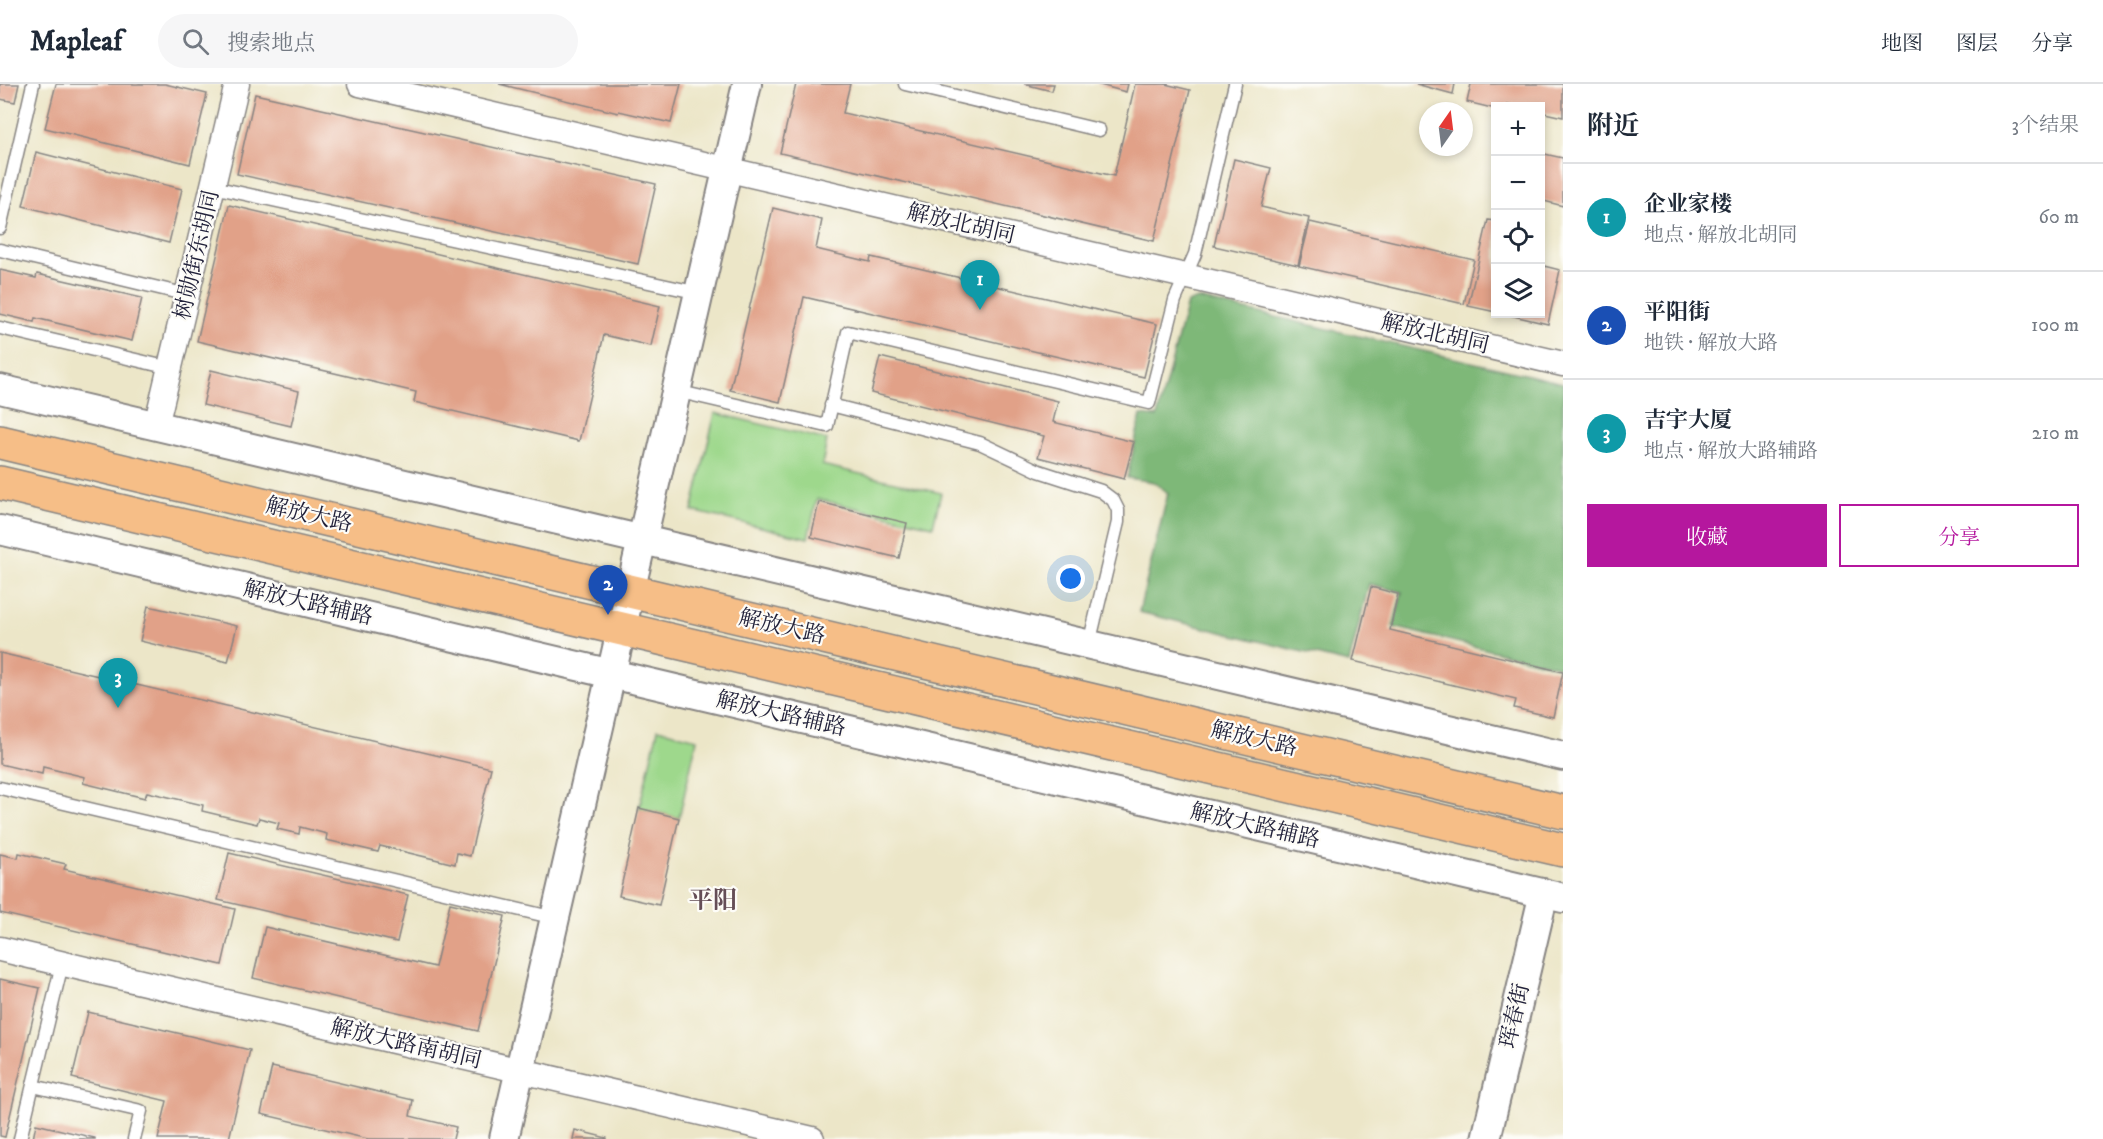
<!DOCTYPE html>
<html lang="zh">
<head>
<meta charset="utf-8">
<style>
	:root { --surface:#fff; --page:#f6f6f7; --text:#1f2937; --muted:#747a83; --line:#e0e1e3; --accent:#b5179e }
	body { margin:0; font-family:"IM FELL DW Pica","Noto Serif SC",serif; background:var(--page); color:var(--text) }
	.controls { position:absolute; right:18px; top:18px; display:grid; overflow:hidden; border-radius:0px; box-shadow:0 3px 9px #0003 }
	.controls button { width:54px; height:54px; display:grid; place-items:center; padding:0; border:0; border-bottom:2px solid var(--line); background:var(--surface); color:var(--text); font:30px sans-serif }
	.compass { position:absolute; left:1419px; top:18px; width:54px; height:54px; border-radius:50%; background:var(--surface); box-shadow:0 3px 9px #0003; rotate:14deg }
	.you { position:absolute; left:1071px; top:495px; width:21px; height:21px; margin:-15px; border:4px solid #fff; border-radius:50%; background:#1a73e8; box-shadow:0 0 0 9px #1a73e833 }
	.badge { display:grid; place-items:center; width:39px; height:39px; border-radius:50%; background:var(--accent); color:#fff; font-size:20px; font-weight:700 }
	.pin { position:absolute; translate:-50% -50px; filter:drop-shadow(0 2px 3px #0008) }
	.pin::after { content:''; position:absolute; top:32px; width:21px; height:18px; background:inherit; clip-path:polygon(0 0,100% 0,50% 100%) }
	.list { margin:0; padding:0; list-style:none }
	h2 { display:flex; justify-content:space-between; align-items:center; height:78px; margin:0; padding:0 24px; font-size:26px }
	h2 small { font-size:20px; font-weight:400; color:var(--muted) }
	.list li { display:grid; grid-template-columns:39px 1fr auto; gap:18px; align-items:center; box-sizing:border-box; height:108px; padding:0 24px; border-top:2px solid var(--line) }
	.list b { display:block; font-size:22px; white-space:nowrap }
	.list p { margin:0; font-size:20px; white-space:nowrap; color:var(--muted) }
	.list em { font-size:20px; font-style:normal; color:var(--muted) }
	.actions { display:flex; gap:12px; padding:18px 24px }
	.actions a { flex:1; padding:14px 0; border:2px solid var(--accent); border-radius:0px; text-align:center; font-size:21px; color:var(--accent) }
	.actions .main { background:var(--accent); color:#fff }
	.icon { flex:none; width:33px; height:33px; fill:none; stroke:currentColor; stroke-width:2; stroke-linecap:round; stroke-linejoin:round }
	.map { position:relative; flex:none; width:1563px; height:1055px; overflow:hidden }
	header { display:flex; align-items:center; gap:36px; box-sizing:border-box; height:84px; padding:0 30px; background:var(--surface); border-bottom:2px solid var(--line) }
	header strong { font-size:28px }
	nav { display:flex; gap:33px; margin-inline-start:auto; font-size:21px }
	.search { width:420px; height:54px; background:var(--page); display:flex; align-items:center; gap:15px; box-sizing:border-box; padding:0 21px; border-radius:33px; color:var(--muted); font-size:22px }
	main { display:flex }
	aside { flex:1; background:var(--surface) }
	.map>svg:first-child { display:block }
	.green { fill:#9ed88c; stroke:#607d64; stroke-width:1.5 }
	.forest { fill:#7eb878; stroke:#506d5a; stroke-width:1.5 }
	.building { fill:#e1a188 }
	.lines { fill:none; stroke-linecap:round; stroke-linejoin:round }
	.service-casing { stroke:#878482; stroke-width:15 }
	.minor-casing { stroke:#878482; stroke-width:27 }
	.tertiary-casing { stroke:#878482; stroke-width:32 }
	.primary-casing { stroke:#878482; stroke-width:36 }
	.service { stroke:#fff; stroke-width:12 }
	.minor { stroke:#fff; stroke-width:24 }
	.tertiary { stroke:#fff; stroke-width:28 }
	.primary { stroke:#f6be87; stroke-width:33 }
	.labels { text-anchor:middle; dominant-baseline:central; stroke-width:4.5; stroke-linejoin:round; paint-order:stroke }
	.street-label { font-size:22px; fill:#22223b; stroke:#fdfcf7 }
	.neighbourhood-label { font-size:24px; font-weight:bold; fill:#654e56; stroke:#fdfcf7 }
</style>
</head>
<body>
<header>
<strong>Mapleaf</strong>
<div class="search"><svg class="icon" aria-label="search" viewBox="0 0 24 24"><circle cx="10" cy="10" r="6"/><path d="M15 15l6 6"/></svg>搜索地点</div>
<nav><a>地图</a><a>图层</a><a>分享</a></nav>
</header>
<main>
<div class="map">
<svg width="1563" height="1055" viewBox="0 0 1563 1055">
	<rect width="100%" height="100%" fill="#fdfcf7"/>
	<filter id="ink" filterUnits="userSpaceOnUse"><feTurbulence type="fractalNoise" baseFrequency=".0167" numOctaves="2"/><feDisplacementMap in="SourceGraphic" scale="12" xChannelSelector="R" yChannelSelector="G"/><feConvolveMatrix kernelMatrix="1 2 1 2 8 2 1 2 1" color-interpolation-filters="sRGB"/></filter>
	<filter id="wash" filterUnits="userSpaceOnUse"><feTurbulence type="fractalNoise" baseFrequency=".008" numOctaves="4" result="noise"/><feDisplacementMap in="SourceGraphic" scale="24" xChannelSelector="R" yChannelSelector="G"/><feGaussianBlur stdDeviation="1.35" result="paint"/><feColorMatrix in="noise" values="0 0 0 0 0 0 0 0 0 0 0 0 0 0 0 0 0 1.4 0 .05"/><feComposite in="paint" operator="in"/></filter>
	<g filter="url(#wash)">
		<rect width="100%" height="100%" fill="#ece6c8"/>
		<!-- green -->
		<path class="green" d="M 715,329 L 827,356 L 822,381 L 941,409 L 933,442 L 817,415 L 808,454 L 692,427 Z
			M 658,645 L 697,655 L 679,734 L 639,724 Z"/>
		<!-- forest -->
		<path class="forest" d="M 1198,215 L 1563,299 L 1563,570 L 1560,583 L 1393,543 L 1402,508 L 1369,500 L 1349,579 L 1139,528 L 1168,409 L 1154,398 L 1127,394 L 1141,331 L 1157,333 L 1187,219 Z"/>
		<g id="blocks">
			<!-- building -->
			<path class="building" d="M 0,0 L 19,0 L 15,18 L 0,15 Z
				M 56,0 L 165,0 L 207,10 L 190,80 L 45,44 Z
				M 499,0 L 681,0 L 671,39 L 619,27 L 618,29 Z
				M 796,0 L 850,0 L 843,29 L 1114,92 L 1135,0 L 1165,0 L 1190,6 L 1154,157 L 780,69 Z
				M 1024,0 L 1054,0 L 1052,7 Z
				M 1096,0 L 1128,0 L 1126,8 Z
				M 1416,0 L 1455,0 L 1453,10 Z
				M 1471,0 L 1563,0 L 1563,33 L 1540,28 L 1540,22 L 1518,22 L 1508,20 L 1507,22 L 1496,22 L 1496,25 L 1467,18 Z
				M 255,10 L 656,100 L 638,180 L 237,90 Z
				M 36,68 L 182,105 L 169,159 L 23,122 Z
				M 1540,69 L 1563,74 L 1563,122 L 1540,116 Z
				M 1234,75 L 1271,84 L 1261,123 L 1309,134 L 1298,181 L 1214,162 Z
				M 229,121 L 660,222 L 651,262 L 604,251 L 579,357 L 414,318 L 416,308 L 197,257 Z
				M 773,124 L 822,136 L 816,165 L 870,178 L 871,173 L 1157,240 L 1144,293 L 804,213 L 780,318 L 730,306 Z
				M 1488,136 L 1496,137 L 1496,228 L 1468,222 Z
				M 1310,138 L 1474,176 L 1464,220 L 1299,182 Z
				M 1540,181 L 1560,186 L 1548,240 L 1505,230 L 1540,230 Z
				M 0,186 L 36,194 L 37,190 L 142,214 L 132,257 L 35,234 L 34,238 L 0,230 Z
				M 880,273 L 1058,317 L 1053,338 L 1134,358 L 1124,395 L 1038,373 L 1044,352 L 871,309 Z
				M 211,286 L 299,307 L 291,342 L 203,321 Z
				M 819,418 L 907,439 L 899,474 L 811,453 Z
				M 1371,503 L 1398,510 L 1390,546 L 1563,588 L 1553,633 L 1514,624 L 1516,616 L 1353,577 Z
				M 148,522 L 237,542 L 228,578 L 140,557 Z
				M 0,569 L 491,684 L 470,772 L 457,769 L 455,780 L 380,762 L 378,768 L 326,756 L 327,750 L 300,743 L 299,750 L 277,745 L 279,739 L 259,734 L 257,740 L 202,727 L 203,721 L 147,708 L 145,714 L 83,699 L 85,693 L 43,683 L 42,690 L 0,680 Z
				M 639,724 L 679,734 L 659,821 L 619,812 Z
				M 19,769 L 66,780 L 64,785 L 235,825 L 222,881 L 0,829 L 0,770 L 18,774 Z
				M 229,769 L 408,811 L 397,858 L 218,816 Z
				M 450,819 L 505,832 L 478,947 L 253,894 L 265,843 L 435,883 Z
				M 0,895 L 40,904 L 5,1053 L 0,1052 Z
				M 88,928 L 250,966 L 229,1055 L 158,1055 L 167,1017 L 72,994 Z
				M 272,983 L 413,1016 L 410,1032 L 456,1043 L 453,1055 L 368,1055 L 261,1030 Z
				M 36,1040 L 95,1054 L 95,1055 L 33,1055 Z
				M 575,1046 L 607,1054 L 607,1055 L 573,1055 Z"/>
		</g>
	</g>
	<g filter="url(#ink)">
		<use href="#blocks" fill-opacity="0" stroke="#878482" stroke-width="1.5"/>
		<g class="lines">
			<defs>
				<path id="service" d="M 905,0 L 1099,46
					M 213,103 L 699,209
					M 0,144 L 33,0
					M 0,166 L 188,211
					M 0,244 L 170,284
					M 676,307 L 827,342 L 848,248 L 1149,319 L 1175,216 L 1195,170 L 1235,0
					M 831,321 L 980,359 L 1039,387 L 1101,407 L 1113,416 L 1118,426 L 1118,438 L 1089,560
					M 0,704 L 555,834
					M 33,1002 L 141,1027 L 134,1055
					M 20,1055 L 62,880"/>
				<path id="minor" d="M 360,0 L 1563,280
					M 156,342 L 237,0
					M 0,865 L 812,1055"/>
				<path id="tertiary" d="M 0,305 L 1563,672
					M 0,446 L 1563,814
					M 504,1055 L 747,0
					M 1486,1055 L 1544,809"/>
				<path id="primary" d="M 0,358 L 1563,728
					M 0,399 L 1563,766"/>
			</defs>
			<!-- service casing -->
			<use href="#service" class="service-casing"/>
			<!-- minor casing -->
			<use href="#minor" class="minor-casing"/>
			<!-- tertiary casing -->
			<use href="#tertiary" class="tertiary-casing"/>
			<!-- primary casing -->
			<use href="#primary" class="primary-casing"/>
			<!-- service -->
			<use href="#service" class="service"/>
			<!-- minor -->
			<use href="#minor" class="minor"/>
			<!-- tertiary -->
			<use href="#tertiary" class="tertiary"/>
			<!-- primary -->
			<use href="#primary" class="primary"/>
		</g>
	</g>
	<g class="labels">
		<!-- street labels -->
		<g class="street-label">
			<text transform="translate(961 140) rotate(13)">解放北胡同</text>
			<text transform="translate(197 171) rotate(-77)">树勋街东胡同</text>
			<text transform="translate(1435 250) rotate(13)">解放北胡同</text>
			<text transform="translate(309 431) rotate(13)">解放大路</text>
			<text transform="translate(308 519) rotate(13)">解放大路辅路</text>
			<text transform="translate(782 543) rotate(13)">解放大路</text>
			<text transform="translate(781 630) rotate(13)">解放大路辅路</text>
			<text transform="translate(1254 655) rotate(13)">解放大路</text>
			<text transform="translate(1255 742) rotate(13)">解放大路辅路</text>
			<text transform="translate(1515 932) rotate(-77)">珲春街</text>
			<text transform="translate(406 960) rotate(13)">解放大路南胡同</text>
		</g>
		<!-- neighbourhood labels -->
		<g class="neighbourhood-label">
			<text x="713" y="817">平阳</text>
		</g>
	</g>
</svg>
<div class="controls">
<button>+</button>
<button>−</button>
<button><svg class="icon" aria-label="locate" viewBox="0 0 24 24"><circle cx="12" cy="12" r="6"/><path d="M12 2v4M12 18v4M2 12h4M18 12h4"/></svg></button>
<button><svg class="icon" aria-label="layers" viewBox="0 0 24 24"><path d="M12 4l9 5-9 5-9-5zM3 14l9 5 9-5"/></svg></button>
</div>
<svg class="compass" viewBox="-18 -18 36 36"><path d="M0-13l5 13h-10z" fill="#e53935"/><path d="M0 13l5-13h-10z" fill="#747a83"/></svg>
<div class="you"></div>
<div class="pin badge" style="left:980px;top:226px;background:#0f9aa8">1</div>
<div class="pin badge" style="left:608px;top:531px;background:#1a4fb4">2</div>
<div class="pin badge" style="left:118px;top:624px;background:#0f9aa8">3</div>
</div>
<aside>
<h2>附近<small>3个结果</small></h2>
<ul class="list">
<li><span class="badge" style="background:#0f9aa8">1</span><div><b>企业家楼</b><p>地点 · 解放北胡同</p></div><em>60 m</em></li>
<li><span class="badge" style="background:#1a4fb4">2</span><div><b>平阳街</b><p>地铁 · 解放大路</p></div><em>100 m</em></li>
<li><span class="badge" style="background:#0f9aa8">3</span><div><b>吉宇大厦</b><p>地点 · 解放大路辅路</p></div><em>210 m</em></li>
</ul>
<div class="actions"><a class="main">收藏</a><a>分享</a></div>
</aside>
</main>
</body>
</html>
